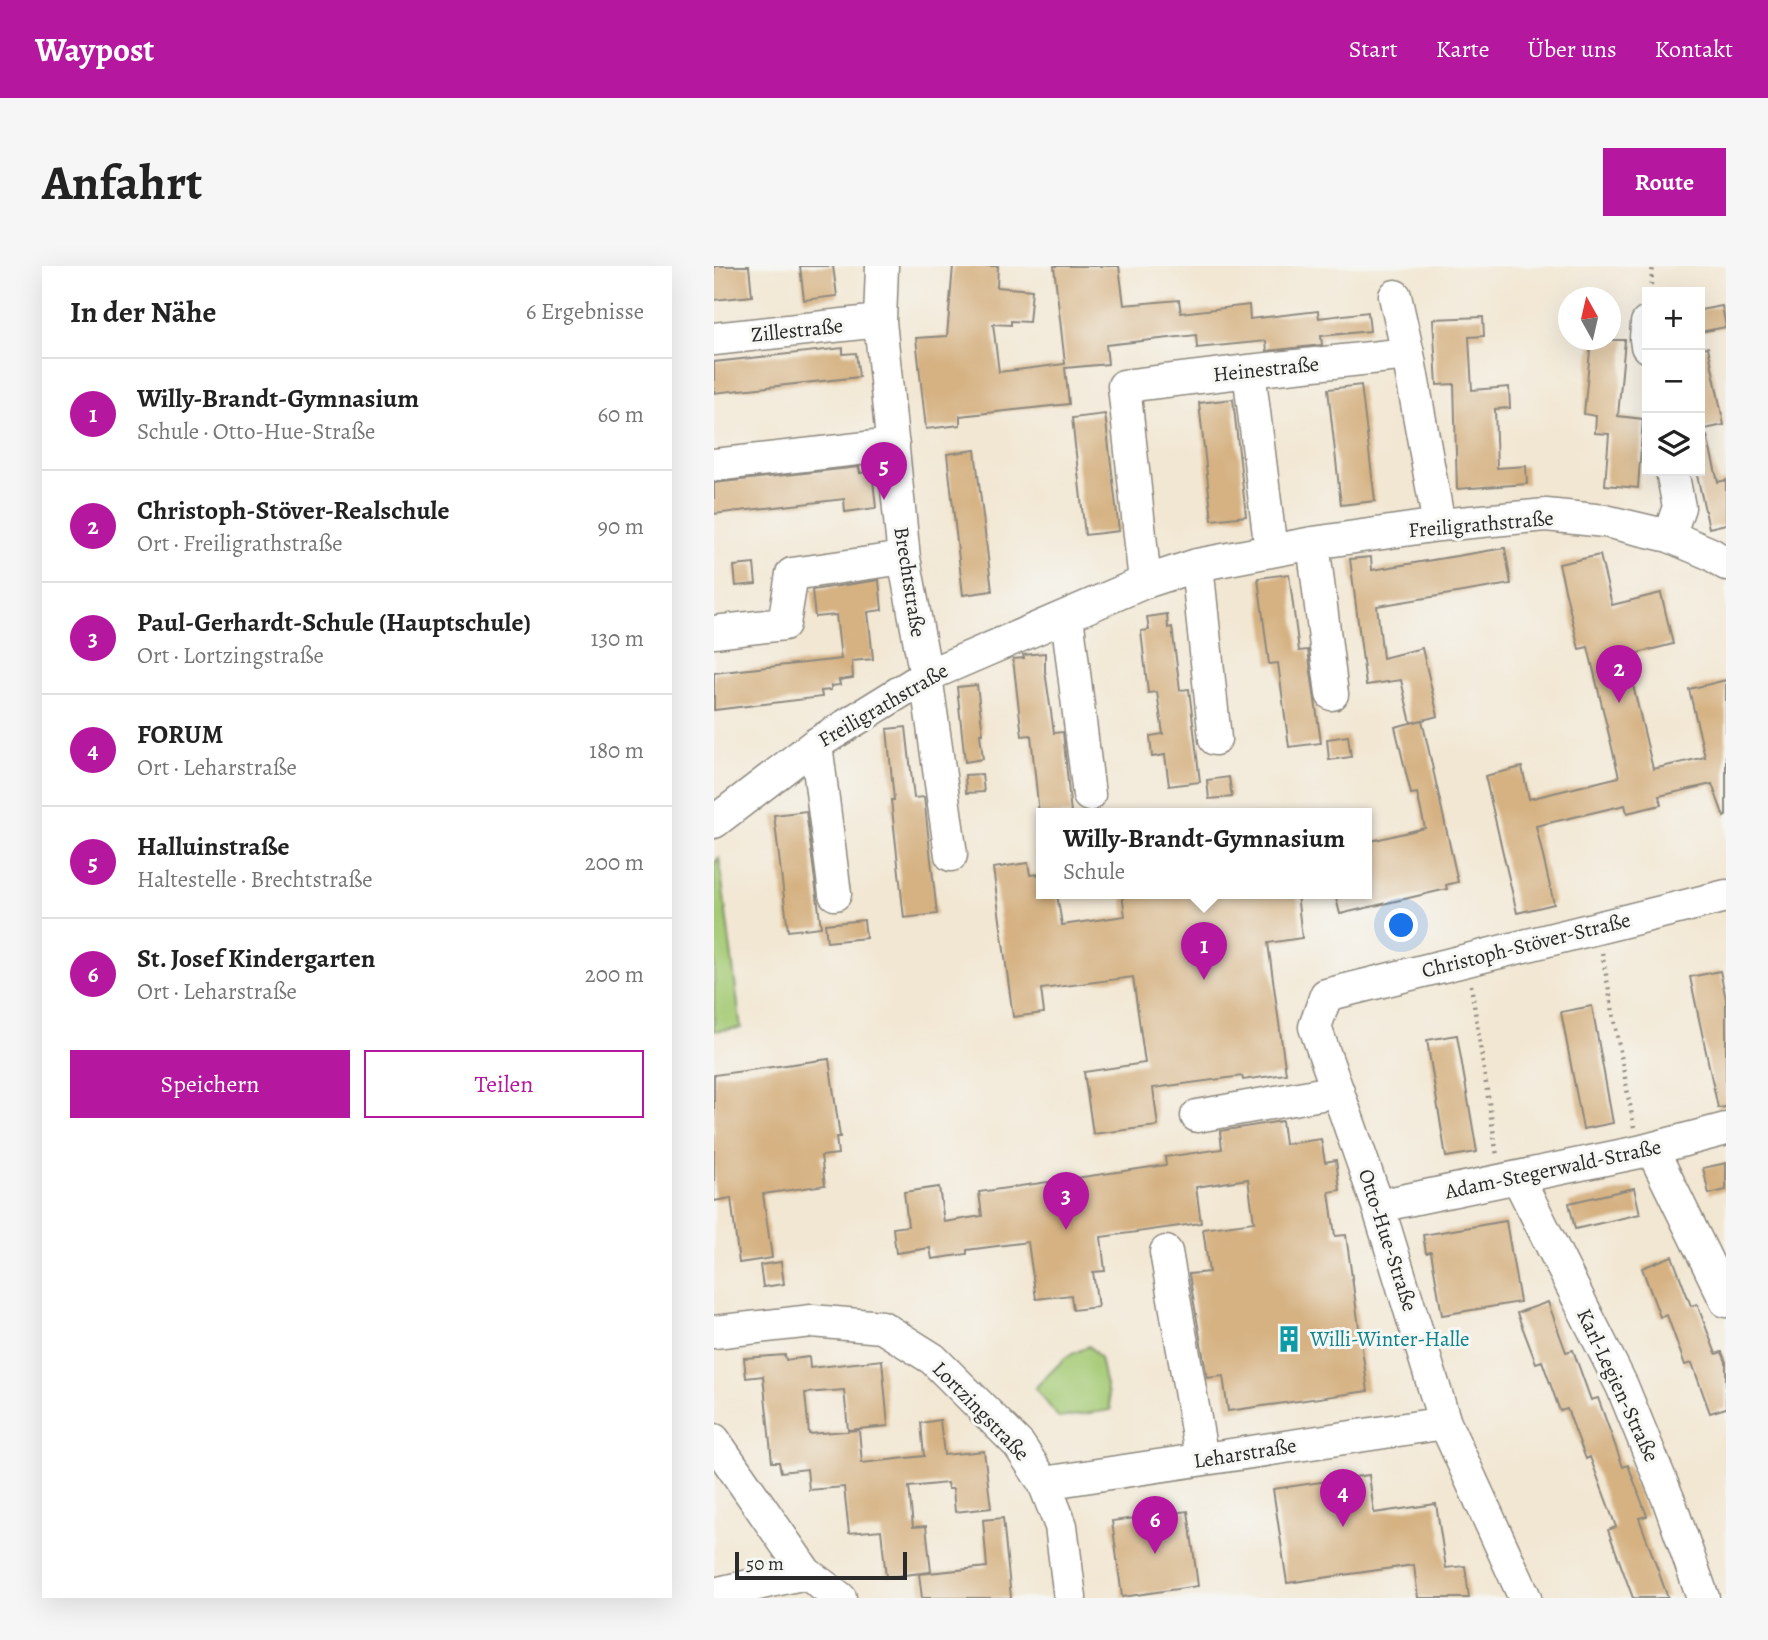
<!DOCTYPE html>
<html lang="de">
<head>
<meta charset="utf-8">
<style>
	:root { --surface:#fff; --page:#f6f6f6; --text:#222; --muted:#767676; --line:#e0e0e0; --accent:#b5179e }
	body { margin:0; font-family:Alegreya,serif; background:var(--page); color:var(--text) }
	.controls { position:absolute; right:21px; top:21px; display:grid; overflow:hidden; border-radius:0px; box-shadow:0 7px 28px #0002 }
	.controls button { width:63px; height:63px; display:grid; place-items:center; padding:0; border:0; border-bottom:2px solid var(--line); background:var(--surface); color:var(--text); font:35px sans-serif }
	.compass { position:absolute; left:844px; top:21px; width:63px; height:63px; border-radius:50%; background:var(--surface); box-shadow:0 7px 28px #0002; rotate:352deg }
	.scale { position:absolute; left:21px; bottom:18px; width:172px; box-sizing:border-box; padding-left:7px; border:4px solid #2b2b2b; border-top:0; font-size:19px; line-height:24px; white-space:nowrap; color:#2b2b2b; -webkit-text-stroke:5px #f6f6f2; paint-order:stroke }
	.you { position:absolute; left:688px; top:660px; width:24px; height:24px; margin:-18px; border:5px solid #fff; border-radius:50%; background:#1a73e8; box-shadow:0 0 0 10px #1a73e833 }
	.badge { display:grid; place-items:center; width:46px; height:46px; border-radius:50%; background:var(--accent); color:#fff; font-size:23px; font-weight:700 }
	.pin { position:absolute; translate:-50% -58px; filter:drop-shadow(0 2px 4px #0008) }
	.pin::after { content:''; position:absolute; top:37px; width:24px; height:21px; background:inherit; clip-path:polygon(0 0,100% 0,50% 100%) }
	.popup { position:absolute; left:322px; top:542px; width:336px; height:91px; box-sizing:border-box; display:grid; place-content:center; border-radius:0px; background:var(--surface); filter:drop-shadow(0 2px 5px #0005); font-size:23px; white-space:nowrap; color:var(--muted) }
	.popup b { font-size:26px; color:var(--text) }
	.popup::after { content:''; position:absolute; left:50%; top:100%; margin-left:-14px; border:14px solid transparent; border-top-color:var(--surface) }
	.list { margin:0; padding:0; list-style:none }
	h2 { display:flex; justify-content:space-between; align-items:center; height:91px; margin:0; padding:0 28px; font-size:30px }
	h2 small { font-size:23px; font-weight:400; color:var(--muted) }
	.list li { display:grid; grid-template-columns:46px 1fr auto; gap:21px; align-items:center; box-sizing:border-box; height:112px; padding:0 28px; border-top:2px solid var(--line) }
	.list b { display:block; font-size:26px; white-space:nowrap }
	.list p { margin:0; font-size:23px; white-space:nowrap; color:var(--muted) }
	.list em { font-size:23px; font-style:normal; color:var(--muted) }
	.actions { display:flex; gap:14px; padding:21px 28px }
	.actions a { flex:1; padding:16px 0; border:2px solid var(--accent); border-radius:0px; text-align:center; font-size:24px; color:var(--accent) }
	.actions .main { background:var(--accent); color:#fff }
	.icon { flex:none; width:38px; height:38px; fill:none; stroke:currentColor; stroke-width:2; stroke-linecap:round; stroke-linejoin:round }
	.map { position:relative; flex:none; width:1012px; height:1332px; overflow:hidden; border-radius:0px }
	header { display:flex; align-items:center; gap:42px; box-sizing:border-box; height:98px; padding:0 35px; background:var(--accent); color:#fff }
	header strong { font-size:33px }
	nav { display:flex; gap:38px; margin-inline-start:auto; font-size:24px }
	.intro { display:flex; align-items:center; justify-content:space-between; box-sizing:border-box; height:168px; padding:0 42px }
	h1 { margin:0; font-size:49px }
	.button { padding:18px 32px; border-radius:0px; background:var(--accent); color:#fff; font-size:24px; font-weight:700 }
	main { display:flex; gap:42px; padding:0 42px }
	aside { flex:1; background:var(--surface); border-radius:0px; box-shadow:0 7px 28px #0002 }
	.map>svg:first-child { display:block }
	.green { fill:#a4ca75; stroke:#687a50; stroke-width:2 }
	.building { fill:#d6b283 }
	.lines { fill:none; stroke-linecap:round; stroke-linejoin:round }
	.minor-casing { stroke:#8e897f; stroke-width:35 }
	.path { stroke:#8e897f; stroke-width:4.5; stroke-dasharray:2 5; stroke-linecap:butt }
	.minor { stroke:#fff; stroke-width:32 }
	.labels { text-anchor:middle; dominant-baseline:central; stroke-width:6; stroke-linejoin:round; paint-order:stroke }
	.street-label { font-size:21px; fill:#2b2b2b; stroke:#f6f6f2 }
	.culture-label { font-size:21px; fill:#0d838f; stroke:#f6f6f2; text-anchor:start }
</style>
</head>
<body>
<header>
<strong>Waypost</strong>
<nav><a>Start</a><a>Karte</a><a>Über uns</a><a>Kontakt</a></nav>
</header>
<div class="intro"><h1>Anfahrt</h1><a class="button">Route</a></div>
<main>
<aside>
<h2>In der Nähe<small>6 Ergebnisse</small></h2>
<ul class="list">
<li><span class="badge">1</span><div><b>Willy-Brandt-Gymnasium</b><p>Schule · Otto-Hue-Straße</p></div><em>60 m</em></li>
<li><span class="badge">2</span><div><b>Christoph-Stöver-Realschule</b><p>Ort · Freiligrathstraße</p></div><em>90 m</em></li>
<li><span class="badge">3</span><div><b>Paul-Gerhardt-Schule (Hauptschule)</b><p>Ort · Lortzingstraße</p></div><em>130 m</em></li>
<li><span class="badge">4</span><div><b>FORUM</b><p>Ort · Leharstraße</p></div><em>180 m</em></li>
<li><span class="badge">5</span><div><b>Halluinstraße</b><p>Haltestelle · Brechtstraße</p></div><em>200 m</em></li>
<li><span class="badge">6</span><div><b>St. Josef Kindergarten</b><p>Ort · Leharstraße</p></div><em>200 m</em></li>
</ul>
<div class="actions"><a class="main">Speichern</a><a>Teilen</a></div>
</aside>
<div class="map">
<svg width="1012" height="1332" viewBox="0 0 1012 1332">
	<rect width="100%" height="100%" fill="#f6f6f2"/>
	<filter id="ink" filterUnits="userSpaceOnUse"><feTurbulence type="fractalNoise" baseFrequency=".0143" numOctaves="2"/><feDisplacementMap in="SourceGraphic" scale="14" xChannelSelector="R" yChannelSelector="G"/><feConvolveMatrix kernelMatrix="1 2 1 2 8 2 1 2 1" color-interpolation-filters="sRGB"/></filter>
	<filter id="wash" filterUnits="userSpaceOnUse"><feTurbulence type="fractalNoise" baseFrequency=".00686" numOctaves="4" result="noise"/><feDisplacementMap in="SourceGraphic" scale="28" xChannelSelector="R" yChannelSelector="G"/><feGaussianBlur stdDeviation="1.57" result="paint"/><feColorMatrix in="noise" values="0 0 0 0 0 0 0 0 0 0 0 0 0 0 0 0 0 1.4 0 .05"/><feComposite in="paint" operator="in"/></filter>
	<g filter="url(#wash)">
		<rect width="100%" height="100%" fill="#f2e7d3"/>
		<!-- green -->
		<path class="green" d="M 5,592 L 27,762 L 0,765 L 0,597 Z
			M 375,1080 L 386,1092 L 397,1144 L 345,1152 L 321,1122 L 352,1091 Z"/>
		<g id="blocks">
			<!-- building -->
			<path class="building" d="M 0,0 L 35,0 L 38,30 L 0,34 Z
				M 86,0 L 119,0 L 123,30 L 90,34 Z
				M 239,0 L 284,0 L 283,21 L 318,24 L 315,56 L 297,55 L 297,59 L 279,58 L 285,106 L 351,98 L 340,0 L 405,0 L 410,39 L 465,34 L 467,47 L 535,39 L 536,53 L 604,45 L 605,52 L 654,46 L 656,65 L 607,70 L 608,79 L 553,85 L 552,75 L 483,82 L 482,69 L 392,79 L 394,98 L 351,102 L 355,138 L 246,150 L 246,159 L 212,163 L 202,72 L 233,70 Z
				M 1008,40 L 1012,61 L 986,66 L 986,44 Z
				M 769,51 L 770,70 L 755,71 L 758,124 L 795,121 L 796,142 L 781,143 L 783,202 L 812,200 L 813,218 L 743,223 L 740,118 L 723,119 L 719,53 Z
				M 877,74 L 911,74 L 904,150 L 929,153 L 924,222 L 891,219 L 895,168 L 881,167 L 882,150 L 870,148 Z
				M 994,81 L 1010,159 L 986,164 L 986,82 Z
				M 129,82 L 129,88 L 142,87 L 145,111 L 0,127 L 0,96 Z
				M 647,119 L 661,235 L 627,239 L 614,123 Z
				M 519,133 L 532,250 L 498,254 L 485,137 Z
				M 391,148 L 405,265 L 371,269 L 358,152 Z
				M 993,170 L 1004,216 L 1012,214 L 1012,258 L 995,262 L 982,205 L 986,205 L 986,171 Z
				M 261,184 L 278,325 L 249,329 L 233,188 Z
				M 145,201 L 146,207 L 158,205 L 162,242 L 131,246 L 130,233 L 0,248 L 0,217 Z
				M 791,282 L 797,318 L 663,340 L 669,392 L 708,382 L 724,450 L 697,457 L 687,414 L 652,419 L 636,293 L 657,291 L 658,304 Z
				M 886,289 L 898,339 L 947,327 L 959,378 L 912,390 L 939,503 L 991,491 L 975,423 L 1012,414 L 1012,550 L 1010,551 L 998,518 L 945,530 L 947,539 L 913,547 L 911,539 L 822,560 L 840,638 L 803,647 L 771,510 L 808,501 L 815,533 L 905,511 L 874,381 L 865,383 L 845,298 Z
				M 40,298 L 42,318 L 22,320 L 20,300 Z
				M 575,308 L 585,385 L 594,384 L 607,477 L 575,481 L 564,397 L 555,398 L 544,312 Z
				M 165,314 L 168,344 L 154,346 L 159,393 L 138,395 L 139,412 L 125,414 L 126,419 L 117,420 L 117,424 L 107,425 L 108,431 L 0,444 L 0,407 L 127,393 L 122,349 L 101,351 L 98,324 Z
				M 453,348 L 454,362 L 458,361 L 466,424 L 475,423 L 486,516 L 455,520 L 451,489 L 438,491 L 436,470 L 449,468 L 443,426 L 434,427 L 427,365 L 435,364 L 433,351 Z
				M 331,387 L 331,405 L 340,467 L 349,466 L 357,548 L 325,548 L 317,469 L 308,470 L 299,393 L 310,392 L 309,389 Z
				M 263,419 L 269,468 L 266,468 L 269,493 L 251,496 L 243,421 Z
				M 708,454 L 744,616 L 732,619 L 733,623 L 626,648 L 621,628 L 653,628 L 653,576 L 711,562 L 703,527 L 697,528 L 681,461 Z
				M 192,461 L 200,532 L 210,531 L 223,648 L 190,652 L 177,534 L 180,534 L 173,463 Z
				M 634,470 L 637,491 L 615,494 L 613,473 Z
				M 268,508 L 270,526 L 252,527 L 251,509 Z
				M 515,511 L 518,531 L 495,533 L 493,514 Z
				M 92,545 L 107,661 L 74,665 L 60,549 Z
				M 314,597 L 316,609 L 327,608 L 327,628 L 343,628 L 348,659 L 411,650 L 408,628 L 583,628 L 588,672 L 554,677 L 572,808 L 529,814 L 528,810 L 439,822 L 444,860 L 379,868 L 370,806 L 431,797 L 419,711 L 327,723 L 330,747 L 299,751 L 279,602 Z
				M 150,654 L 152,672 L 113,676 L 111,658 Z
				M 1006,705 L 1012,733 L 1012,841 L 1004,842 L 976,711 Z
				M 878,740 L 899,857 L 869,863 L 847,746 Z
				M 743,769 L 763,886 L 732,891 L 713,774 Z
				M 115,793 L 126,871 L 122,871 L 124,888 L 107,890 L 111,919 L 49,928 L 58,992 L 25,997 L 17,932 L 0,935 L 0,809 Z
				M 568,855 L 571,878 L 607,873 L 611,896 L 622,894 L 626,924 L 615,926 L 621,970 L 632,969 L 654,1125 L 514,1145 L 509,1110 L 493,1112 L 475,1008 L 495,1006 L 489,963 L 540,956 L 534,913 L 482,921 L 487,957 L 387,971 L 391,1005 L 379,1006 L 384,1041 L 359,1044 L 357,1029 L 322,1033 L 314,976 L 253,984 L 253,988 L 218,993 L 216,982 L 182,987 L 179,962 L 194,960 L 190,926 L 225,921 L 230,956 L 268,950 L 265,926 L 452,899 L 451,891 L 508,883 L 506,865 Z
				M 1012,897 L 1012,924 L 995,928 L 989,902 Z
				M 920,922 L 926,948 L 861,963 L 855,937 Z
				M 792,955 L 806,1036 L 728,1049 L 717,986 L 712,987 L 709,969 Z
				M 958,990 L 977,1040 L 983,1038 L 1002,1088 L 1008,1086 L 1012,1096 L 1012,1142 L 996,1147 L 978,1097 L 971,1099 L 953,1049 L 946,1051 L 928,1002 Z
				M 67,996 L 70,1018 L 49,1021 L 46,999 Z
				M 834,1036 L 852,1086 L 859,1084 L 877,1134 L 884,1132 L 909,1201 L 914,1199 L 933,1250 L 925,1252 L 954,1332 L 919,1332 L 894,1264 L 902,1261 L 876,1191 L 872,1193 L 853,1143 L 846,1145 L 828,1095 L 822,1097 L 803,1047 Z
				M 71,1089 L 72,1094 L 95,1091 L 96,1102 L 168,1094 L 174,1160 L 134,1164 L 130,1124 L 91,1127 L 95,1168 L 145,1164 L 148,1197 L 210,1190 L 207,1157 L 226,1154 L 230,1189 L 270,1185 L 277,1242 L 241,1246 L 239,1223 L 234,1223 L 233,1217 L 195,1221 L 199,1261 L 212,1260 L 217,1306 L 172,1311 L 167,1264 L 135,1267 L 130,1221 L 95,1224 L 93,1203 L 67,1206 L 65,1196 L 58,1196 L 49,1110 L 32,1112 L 30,1092 Z
				M 655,1209 L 660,1247 L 722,1238 L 732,1302 L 751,1300 L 755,1332 L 704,1332 L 700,1299 L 573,1317 L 559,1223 Z
				M 474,1245 L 484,1320 L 408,1331 L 398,1255 Z
				M 289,1252 L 297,1332 L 208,1332 L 205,1308 L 273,1301 L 269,1254 Z"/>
		</g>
	</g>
	<g filter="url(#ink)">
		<use href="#blocks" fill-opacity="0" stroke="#8e897f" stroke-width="2"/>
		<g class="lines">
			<defs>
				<path id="minor" d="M 168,0 L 166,55 L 190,292 L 212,410 L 237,589
					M 681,30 L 694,88 L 725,259
					M 933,57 L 932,73 L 933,80
					M 0,73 L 166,55
					M 535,105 L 557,285
					M 0,199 L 179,179
					M 955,270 L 965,241 L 958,205
					M 599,277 L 618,428
					M 483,299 L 501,473
					M 431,316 L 410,120 L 535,105 L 694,88
					M 353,350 L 375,529
					M 0,366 L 70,358 L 78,308 L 190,292
					M 102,478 L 121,628
					M 0,556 L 102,478 L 212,410 L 431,316 L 483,299 L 599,277 L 725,259 L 832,249 L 891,255 L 955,270 L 997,288 L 1012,298
					M 483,850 L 624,825
					M 938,883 L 1012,1035
					M 804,912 L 908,1120 L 955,1235 L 989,1332
					M 664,940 L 925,886 L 1012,863
					M 452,986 L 488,1193
					M 0,1066 L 98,1055 L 168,1061 L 219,1093 L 305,1179 L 330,1217 L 347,1260 L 356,1332
					M 0,1174 L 92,1307 L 126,1332
					M 330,1217 L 731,1157
					M 0,1328 L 92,1307
					M 811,1332 L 731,1157 L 664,940 L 601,761 L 612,729 L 1012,630"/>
			</defs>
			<!-- minor casing -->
			<use href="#minor" class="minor-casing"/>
			<!-- path -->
			<path class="path" d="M 936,26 L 939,0
				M 888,687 L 920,861
				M 757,719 L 783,890"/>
			<!-- minor -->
			<use href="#minor" class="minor"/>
		</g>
	</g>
	<!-- icons -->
	<defs>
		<symbol id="building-bare" viewBox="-9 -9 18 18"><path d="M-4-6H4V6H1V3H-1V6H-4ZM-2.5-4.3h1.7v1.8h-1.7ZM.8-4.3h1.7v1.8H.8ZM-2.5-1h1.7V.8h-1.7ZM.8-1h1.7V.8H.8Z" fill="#0f9aa8" stroke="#f6f6f2" stroke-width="2.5" paint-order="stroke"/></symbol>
	</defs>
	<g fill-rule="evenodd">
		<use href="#building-bare" x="556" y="1054" width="38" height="38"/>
	</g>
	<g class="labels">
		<!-- street labels -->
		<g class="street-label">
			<text transform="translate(83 64) rotate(-6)">Zillestraße</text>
			<text transform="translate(552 103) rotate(-6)">Heinestraße</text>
			<text transform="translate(767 258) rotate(-5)">Freiligrathstraße</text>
			<text transform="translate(196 316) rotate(81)">Brechtstraße</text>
			<text transform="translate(169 439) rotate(-30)">Freiligrathstraße</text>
			<text transform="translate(812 679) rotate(-14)">Christoph-Stöver-Straße</text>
			<text transform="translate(839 903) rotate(-12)">Adam-Stegerwald-Straße</text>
			<text transform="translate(674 974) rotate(72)">Otto-Hue-Straße</text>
			<text transform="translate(904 1119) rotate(65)">Karl-Legien-Straße</text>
			<text transform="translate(267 1145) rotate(46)">Lortzingstraße</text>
			<text transform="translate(531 1187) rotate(-9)">Leharstraße</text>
		</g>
		<!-- culture labels -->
		<g class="culture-label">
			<text x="596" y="1073">Willi-Winter-Halle</text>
		</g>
	</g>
</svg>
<div class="controls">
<button>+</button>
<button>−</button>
<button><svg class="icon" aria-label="layers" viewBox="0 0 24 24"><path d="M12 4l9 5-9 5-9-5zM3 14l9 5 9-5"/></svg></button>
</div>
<svg class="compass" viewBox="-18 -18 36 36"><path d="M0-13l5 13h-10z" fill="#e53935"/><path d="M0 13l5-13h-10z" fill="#767676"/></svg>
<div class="scale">50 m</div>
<div class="you"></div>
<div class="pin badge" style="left:490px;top:714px">1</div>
<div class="popup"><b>Willy-Brandt-Gymnasium</b>Schule</div>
<div class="pin badge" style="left:905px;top:437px">2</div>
<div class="pin badge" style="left:352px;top:964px">3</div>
<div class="pin badge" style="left:629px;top:1261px">4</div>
<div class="pin badge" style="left:170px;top:234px">5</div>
<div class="pin badge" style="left:441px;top:1288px">6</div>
</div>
</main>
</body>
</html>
